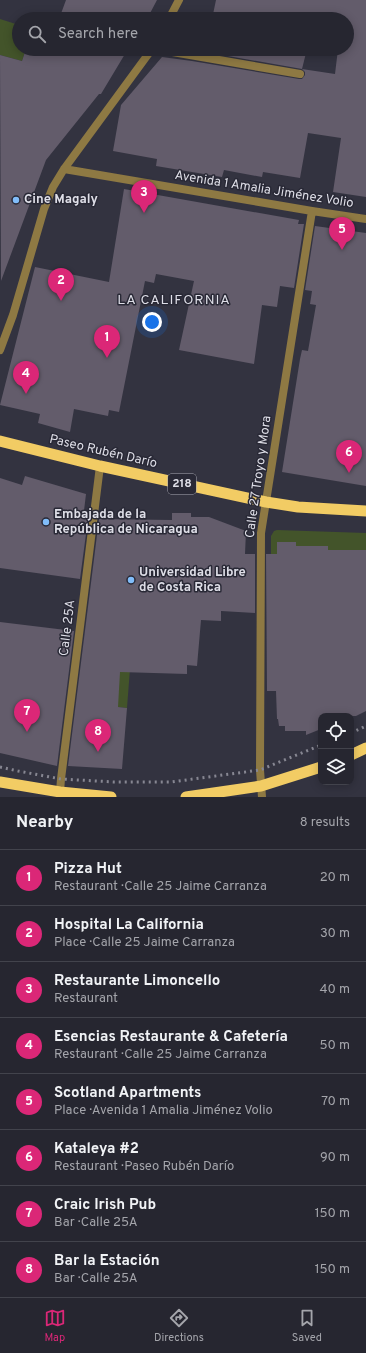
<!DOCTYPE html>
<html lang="en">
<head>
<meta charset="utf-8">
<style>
	:root { --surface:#262630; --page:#2e2e38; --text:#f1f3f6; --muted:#a4a5ab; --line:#42434c; --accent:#db2777 }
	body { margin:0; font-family:Overpass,sans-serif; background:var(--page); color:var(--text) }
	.controls { position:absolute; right:12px; bottom:12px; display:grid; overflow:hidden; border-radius:8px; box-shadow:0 2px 10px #0003 }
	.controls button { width:36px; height:36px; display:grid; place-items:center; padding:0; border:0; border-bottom:1px solid var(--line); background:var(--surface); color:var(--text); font:20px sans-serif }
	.you { position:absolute; left:152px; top:322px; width:14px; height:14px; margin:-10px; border:3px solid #fff; border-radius:50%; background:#1a73e8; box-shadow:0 0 0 6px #1a73e833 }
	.badge { display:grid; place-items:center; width:26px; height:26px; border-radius:50%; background:var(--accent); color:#fff; font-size:13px; font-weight:700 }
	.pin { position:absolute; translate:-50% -33px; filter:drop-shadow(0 1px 2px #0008) }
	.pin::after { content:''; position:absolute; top:21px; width:14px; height:12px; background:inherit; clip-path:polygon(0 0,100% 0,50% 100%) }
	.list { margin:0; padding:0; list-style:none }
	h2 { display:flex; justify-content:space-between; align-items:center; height:52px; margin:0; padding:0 16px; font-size:17px }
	h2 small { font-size:13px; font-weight:400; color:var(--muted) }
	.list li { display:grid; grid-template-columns:26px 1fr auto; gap:12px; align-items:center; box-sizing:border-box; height:56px; padding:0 16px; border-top:1px solid var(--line) }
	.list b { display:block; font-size:15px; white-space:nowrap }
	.list p { margin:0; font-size:13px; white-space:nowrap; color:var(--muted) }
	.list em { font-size:13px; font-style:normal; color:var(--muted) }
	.icon { flex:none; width:22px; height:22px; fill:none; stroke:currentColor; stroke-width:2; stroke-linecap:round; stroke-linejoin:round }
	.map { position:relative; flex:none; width:366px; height:797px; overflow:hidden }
	.search { position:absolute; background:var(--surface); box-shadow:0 2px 10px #0003; left:12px; right:12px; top:12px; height:44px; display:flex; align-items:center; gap:10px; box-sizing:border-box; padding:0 14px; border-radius:22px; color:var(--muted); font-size:15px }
	.sheet { height:500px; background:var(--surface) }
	nav { display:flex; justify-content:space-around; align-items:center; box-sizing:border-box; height:56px; border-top:1px solid var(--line); background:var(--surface); font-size:11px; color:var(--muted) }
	nav a { display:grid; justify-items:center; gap:2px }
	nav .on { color:var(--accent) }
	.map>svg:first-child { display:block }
	.green { fill:#43542a }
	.building { fill:#635c6b }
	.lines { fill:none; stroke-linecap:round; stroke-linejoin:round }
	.service { stroke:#8e7943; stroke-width:8 }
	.minor { stroke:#8e7943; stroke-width:8 }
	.trunk { stroke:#f2cc64; stroke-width:11 }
	.rail { stroke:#878792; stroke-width:3; stroke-dasharray:2 4; stroke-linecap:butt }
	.poi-dot { fill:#81bdfa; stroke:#292936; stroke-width:1.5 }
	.labels { text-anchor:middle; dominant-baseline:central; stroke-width:3; stroke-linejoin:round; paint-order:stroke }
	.shield { fill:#292936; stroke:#a8a8b2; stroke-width:1 }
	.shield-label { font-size:12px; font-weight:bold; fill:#dedee7 }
	.street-label { font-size:13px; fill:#dedee7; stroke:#292936 }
	.poi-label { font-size:13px; font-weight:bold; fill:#dedee7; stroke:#292936; text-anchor:start }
	.neighbourhood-label { font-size:14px; letter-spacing:1px; fill:#dedee7; stroke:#292936 }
</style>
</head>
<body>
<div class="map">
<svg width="366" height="797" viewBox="0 0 366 797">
	<rect width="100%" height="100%" fill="#333340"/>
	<!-- green -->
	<path class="green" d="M 0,19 L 19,25 L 19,49 L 26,49 L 22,61 L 0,55 Z
		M 277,530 L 366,533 L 366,550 L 328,550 L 328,546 L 296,546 L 296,542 L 277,542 L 277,554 L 271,554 L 271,536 L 274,531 Z
		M 131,656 L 127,708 L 77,703 L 120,664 Z"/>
	<!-- building -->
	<path class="building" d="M 66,0 L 157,0 L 147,19 L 59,19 Z
		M 216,0 L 366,0 L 366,197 L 333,192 L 341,138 L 308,133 L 300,178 L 263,172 L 262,177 L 224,170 L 222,177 L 156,166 L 157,159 L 113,151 L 121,105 L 162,57 L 192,61 L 299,79 L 302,79 L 305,75 L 305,72 L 302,69 L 335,74 L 338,49 L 347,49 L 347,19 L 212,19 Z
		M 26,49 L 128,49 L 101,94 L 99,94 L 46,160 L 1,281 L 0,55 L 22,61 Z
		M 195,49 L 307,49 L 302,69 L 194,50 Z
		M 124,189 L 299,220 L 298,224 L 304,224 L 294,288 L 280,286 L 277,307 L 262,305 L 254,364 L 179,350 L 194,281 L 156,274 L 154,283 L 145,281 L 119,412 L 109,410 L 108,416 L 74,409 L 70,432 L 38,423 L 40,414 L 0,405 L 35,267 L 109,282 Z
		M 315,226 L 366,233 L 366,486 L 282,472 L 300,359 L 302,350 L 308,351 L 316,305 L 310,304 L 312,291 L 305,290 Z
		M 25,476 L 86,494 L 83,519 L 88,519 L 80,579 L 0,568 L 0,478 L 22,485 Z
		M 172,513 L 191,513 L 191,517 L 209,517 L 246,531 L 245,554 L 255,554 L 255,613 L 221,611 L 221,621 L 201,620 L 197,666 L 187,665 L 187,674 L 120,672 L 118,707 L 127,708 L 122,769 L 68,766 L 99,519 L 172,520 Z
		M 277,542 L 296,542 L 296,546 L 328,546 L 328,550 L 366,550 L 366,711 L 356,716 L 321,716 L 321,729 L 306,735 L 306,731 L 285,731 L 285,726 L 279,726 L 278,719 L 277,719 L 276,691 L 267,691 L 266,554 L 277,554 Z
		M 0,622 L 74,631 L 57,766 L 0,753 Z"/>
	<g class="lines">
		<!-- service -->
		<path class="service" d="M 155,49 L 300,74"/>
		<!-- minor -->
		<path class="minor" d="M 169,19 L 179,0
			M 64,169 L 312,211 L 366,219
			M 0,350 L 13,315 L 44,209 L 53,187 L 64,169 L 152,49
			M 60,792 L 61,779 L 100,466
			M 262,797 L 260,770 L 261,533 L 312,211"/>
		<!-- trunk -->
		<path class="trunk" d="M 0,441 L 100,466 L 266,502 L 298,507 L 366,511
			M 351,755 L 366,748
			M 0,782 L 60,792 L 111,797
			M 186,797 L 261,786 L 321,767"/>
		<!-- rail -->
		<path class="rail" d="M 351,733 L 366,726
			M 0,767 L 18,771 L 61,779 L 114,782 L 171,782 L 260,770 L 321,745"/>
	</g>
	<!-- markers -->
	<g class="poi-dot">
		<circle cx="16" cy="200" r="4"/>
		<circle cx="46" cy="522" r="4"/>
		<circle cx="131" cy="580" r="4"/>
	</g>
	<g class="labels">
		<!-- shield labels -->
		<rect class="shield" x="168" y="474" width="28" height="20" rx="3"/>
		<g class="shield-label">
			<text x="182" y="484">218</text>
		</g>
		<!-- street labels -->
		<g class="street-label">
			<text transform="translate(264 190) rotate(9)">Avenida 1 Amalia Jiménez Volio</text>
			<text transform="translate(103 452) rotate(13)">Paseo Rubén Darío</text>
			<text transform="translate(259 477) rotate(-82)">Calle 27 Troyo y Mora</text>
			<text transform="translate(68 628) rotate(-83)">Calle 25A</text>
		</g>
		<!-- poi labels -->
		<g class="poi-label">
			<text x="24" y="200">Cine Magaly</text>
			<text x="54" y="515">Embajada de la<tspan x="54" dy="15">República de Nicaragua</tspan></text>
			<text x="139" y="573">Universidad Libre<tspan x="139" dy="15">de Costa Rica</tspan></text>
		</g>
		<!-- neighbourhood labels -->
		<g class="neighbourhood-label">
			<text x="174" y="300">LA CALIFORNIA</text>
		</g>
	</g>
</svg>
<div class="controls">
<button><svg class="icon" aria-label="locate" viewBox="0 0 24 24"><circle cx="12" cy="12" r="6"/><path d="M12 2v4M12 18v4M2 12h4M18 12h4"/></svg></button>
<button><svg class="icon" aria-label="layers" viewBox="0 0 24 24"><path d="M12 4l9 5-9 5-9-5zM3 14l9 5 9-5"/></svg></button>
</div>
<div class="you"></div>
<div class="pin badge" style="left:107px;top:358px">1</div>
<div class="pin badge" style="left:61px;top:301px">2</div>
<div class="pin badge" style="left:144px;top:213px">3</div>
<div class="pin badge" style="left:26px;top:394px">4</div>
<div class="pin badge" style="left:342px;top:250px">5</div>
<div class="pin badge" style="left:349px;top:473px">6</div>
<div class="pin badge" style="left:27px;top:732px">7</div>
<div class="pin badge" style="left:98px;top:752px">8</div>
<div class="search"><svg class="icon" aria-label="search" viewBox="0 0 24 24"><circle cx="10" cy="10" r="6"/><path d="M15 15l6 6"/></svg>Search here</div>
</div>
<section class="sheet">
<h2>Nearby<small>8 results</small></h2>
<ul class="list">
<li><span class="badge">1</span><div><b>Pizza Hut</b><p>Restaurant · Calle 25 Jaime Carranza</p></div><em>20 m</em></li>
<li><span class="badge">2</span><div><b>Hospital La California</b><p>Place · Calle 25 Jaime Carranza</p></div><em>30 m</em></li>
<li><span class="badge">3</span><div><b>Restaurante Limoncello</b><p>Restaurant</p></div><em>40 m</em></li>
<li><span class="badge">4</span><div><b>Esencias Restaurante &amp; Cafetería</b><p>Restaurant · Calle 25 Jaime Carranza</p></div><em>50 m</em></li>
<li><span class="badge">5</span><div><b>Scotland Apartments</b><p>Place · Avenida 1 Amalia Jiménez Volio</p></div><em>70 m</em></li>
<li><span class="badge">6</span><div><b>Kataleya #2</b><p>Restaurant · Paseo Rubén Darío</p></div><em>90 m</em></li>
<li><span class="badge">7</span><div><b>Craic Irish Pub</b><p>Bar · Calle 25A</p></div><em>150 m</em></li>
<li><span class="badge">8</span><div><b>Bar la Estación</b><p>Bar · Calle 25A</p></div><em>150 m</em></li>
</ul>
</section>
<nav>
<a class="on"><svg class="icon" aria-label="map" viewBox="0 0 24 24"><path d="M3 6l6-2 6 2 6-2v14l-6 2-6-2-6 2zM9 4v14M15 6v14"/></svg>Map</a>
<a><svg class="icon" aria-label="directions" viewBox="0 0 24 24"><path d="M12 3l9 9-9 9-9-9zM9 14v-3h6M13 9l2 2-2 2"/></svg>Directions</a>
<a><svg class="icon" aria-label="saved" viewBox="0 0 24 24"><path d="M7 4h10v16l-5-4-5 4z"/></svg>Saved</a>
</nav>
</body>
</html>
